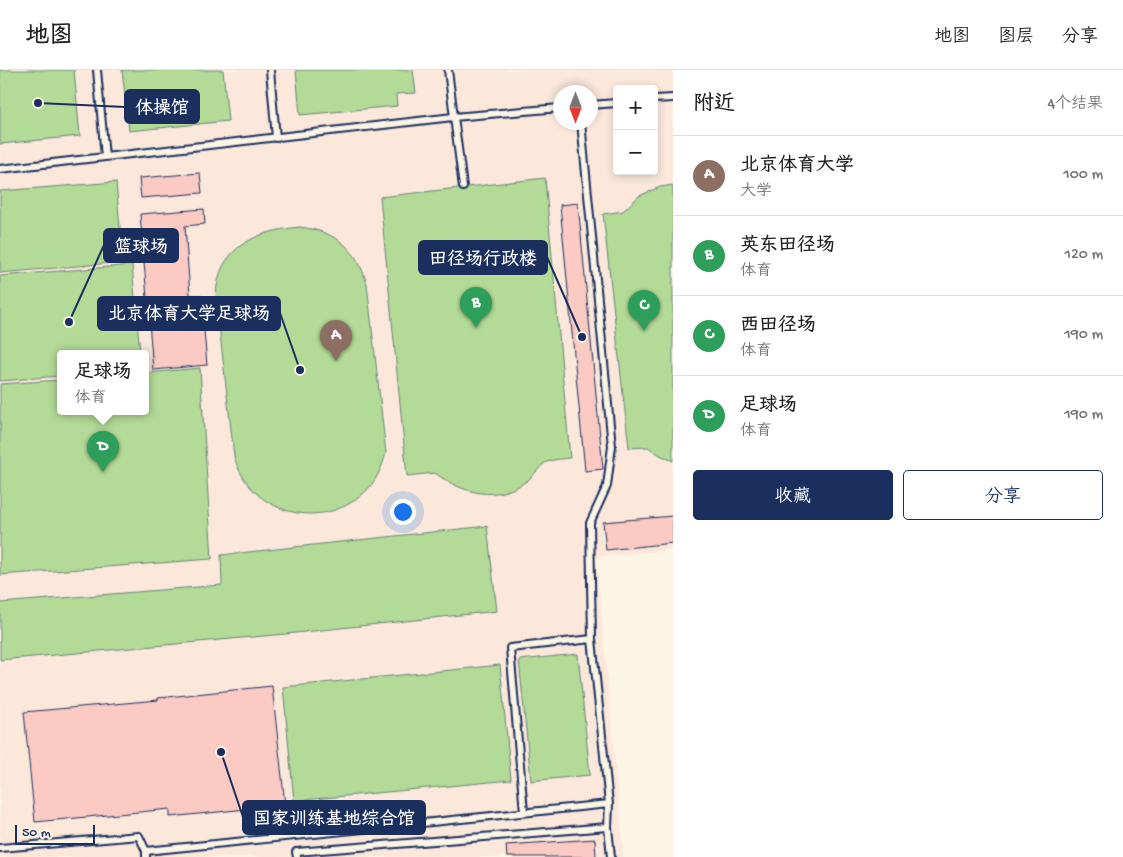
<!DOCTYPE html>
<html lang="zh">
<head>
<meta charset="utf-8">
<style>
	:root { --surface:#fff; --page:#f2f2f2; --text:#202124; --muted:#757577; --line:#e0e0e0; --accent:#1b2f5e }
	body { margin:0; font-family:"Gochi Hand","LXGW WenKai TC",sans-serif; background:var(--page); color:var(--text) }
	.controls { position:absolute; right:15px; top:15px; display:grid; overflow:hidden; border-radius:5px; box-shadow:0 2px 8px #0003 }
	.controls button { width:45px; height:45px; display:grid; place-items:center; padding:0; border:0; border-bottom:1px solid var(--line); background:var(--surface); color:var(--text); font:25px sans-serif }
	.compass { position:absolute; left:553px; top:15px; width:45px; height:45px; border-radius:50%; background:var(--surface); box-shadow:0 2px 8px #0003; rotate:180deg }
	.scale { position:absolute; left:15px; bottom:12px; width:80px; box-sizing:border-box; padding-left:5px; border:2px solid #1b2f5e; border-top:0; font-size:14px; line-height:18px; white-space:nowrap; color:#1b2f5e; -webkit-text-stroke:4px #fcf5e5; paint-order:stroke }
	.you { position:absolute; left:402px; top:441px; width:18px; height:18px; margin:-12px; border:4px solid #fff; border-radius:50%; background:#1a73e8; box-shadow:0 0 0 8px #1a73e833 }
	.badge { display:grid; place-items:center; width:32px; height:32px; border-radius:50%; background:var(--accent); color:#fff; font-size:16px; font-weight:700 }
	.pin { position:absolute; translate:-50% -41px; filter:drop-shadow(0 1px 2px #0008) }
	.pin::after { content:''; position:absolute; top:26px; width:18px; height:15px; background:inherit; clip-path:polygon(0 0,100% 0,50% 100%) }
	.popup { position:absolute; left:57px; top:280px; width:92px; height:65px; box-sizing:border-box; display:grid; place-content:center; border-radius:5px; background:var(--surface); filter:drop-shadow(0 1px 4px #0005); font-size:16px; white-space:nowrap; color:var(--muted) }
	.popup b { font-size:19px; color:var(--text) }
	.popup::after { content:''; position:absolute; left:50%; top:100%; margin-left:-10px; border:10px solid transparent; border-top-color:var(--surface) }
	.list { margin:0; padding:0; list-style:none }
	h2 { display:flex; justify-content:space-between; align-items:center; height:65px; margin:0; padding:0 20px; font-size:21px }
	h2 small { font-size:16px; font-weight:400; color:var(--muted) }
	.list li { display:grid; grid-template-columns:32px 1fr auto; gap:15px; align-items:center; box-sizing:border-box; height:80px; padding:0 20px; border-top:1px solid var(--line) }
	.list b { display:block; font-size:19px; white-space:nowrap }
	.list p { margin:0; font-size:16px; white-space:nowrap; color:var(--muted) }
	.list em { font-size:16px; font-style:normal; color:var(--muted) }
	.actions { display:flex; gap:10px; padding:15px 20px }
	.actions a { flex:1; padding:11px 0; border:1px solid var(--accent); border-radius:5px; text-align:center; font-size:18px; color:var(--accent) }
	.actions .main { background:var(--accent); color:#fff }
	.map { position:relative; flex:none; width:673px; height:787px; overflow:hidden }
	header { display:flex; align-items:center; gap:30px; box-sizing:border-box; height:70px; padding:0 25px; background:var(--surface); border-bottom:1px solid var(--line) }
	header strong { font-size:24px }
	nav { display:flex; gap:28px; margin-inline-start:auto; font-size:18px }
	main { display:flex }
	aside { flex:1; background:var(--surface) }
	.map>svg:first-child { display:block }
	.built { fill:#fbe8db; fill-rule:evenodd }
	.green { fill:#b3da96; stroke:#67847a }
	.building { fill:#facac3; stroke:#1b2f5e }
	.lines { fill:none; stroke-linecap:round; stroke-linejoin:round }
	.lane-casing { stroke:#1b2f5e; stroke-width:10 }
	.lane { stroke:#fcf5e5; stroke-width:6 }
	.leader { fill:none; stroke:#1b2f5e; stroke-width:2 }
	.callout-dot { fill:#1b2f5e; stroke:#fcf5e5; stroke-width:2 }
	.callout { fill:#1b2f5e; stroke:#1b2f5e; stroke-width:2 }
	.callout-label { font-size:18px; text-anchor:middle; font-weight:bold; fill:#fff }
</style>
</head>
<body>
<header>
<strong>地图</strong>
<nav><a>地图</a><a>图层</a><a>分享</a></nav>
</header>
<main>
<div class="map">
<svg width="673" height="787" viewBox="0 0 673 787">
	<rect width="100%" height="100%" fill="#fcf5e5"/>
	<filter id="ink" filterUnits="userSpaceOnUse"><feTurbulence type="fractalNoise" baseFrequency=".02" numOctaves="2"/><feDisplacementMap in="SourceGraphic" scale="10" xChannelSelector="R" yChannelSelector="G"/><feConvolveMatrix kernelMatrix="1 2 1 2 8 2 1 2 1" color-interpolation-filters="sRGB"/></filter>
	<g filter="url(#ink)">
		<!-- built -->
		<path class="built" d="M 0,0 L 673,0 L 673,480 L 596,487 L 624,787 L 0,787 ZM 617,19 L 654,19 L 654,101 L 617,101 ZM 560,22 L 590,22 L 590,52 L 560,52 ZM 61,283 L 146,283 L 146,341 L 61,341 Z"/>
		<!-- green -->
		<path class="green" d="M 0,0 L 74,0 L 80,66 L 0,74 Z
			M 122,0 L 223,0 L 228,51 L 129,61 Z
			M 296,0 L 413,0 L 416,23 L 396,24 L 397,36 L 300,45 Z
			M 545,108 L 570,388 C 563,389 554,389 547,392 C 540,395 535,405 528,410 C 498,433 463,424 435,403 L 407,406 L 380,127 Z
			M 116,112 L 123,192 L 0,203 L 0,121 Z
			M 673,115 L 673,391 L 660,385 L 648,377 L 629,378 L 603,144 L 623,141 L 639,126 L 660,117 Z
			M 300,157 C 337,162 357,178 367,214 L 386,383 C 382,398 376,412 364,423 C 320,463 249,443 234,386 L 216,229 C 216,178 255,161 300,157 Z
			M 132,195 L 140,283 L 61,283 L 60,306 L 0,311 L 0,206 Z
			M 200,298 L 212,489 L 0,505 L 0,314 L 60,310 L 61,341 L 146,341 L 146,303 Z
			M 487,456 L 497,541 L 286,564 L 0,590 L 0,533 L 222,515 L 221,485 Z
			M 578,584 L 590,705 L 531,711 L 519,590 Z
			M 500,595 L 511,710 L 294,731 L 283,617 Z"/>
		<!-- building -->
		<path class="building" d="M 200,103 L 202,123 L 141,128 L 139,108 Z
			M 578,133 L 603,399 L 585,401 L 560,135 Z
			M 204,139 L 205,154 L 185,156 L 190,225 L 201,225 L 207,295 L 153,300 L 140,144 Z
			M 673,446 L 673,473 L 606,480 L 603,452 Z
			M 272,616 L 285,735 L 170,747 L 170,739 L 35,752 L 24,642 L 158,630 L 158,628 Z
			M 595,769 L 596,787 L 507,787 L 506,775 Z"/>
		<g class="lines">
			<defs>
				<path id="lane" d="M 97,0 L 105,87
					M 270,0 L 276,68
					M 448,0 L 463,117
					M 654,29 L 673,28
					M 590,35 L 617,33
					M 581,52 L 612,376 L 607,416 L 590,453 L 592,569
					M 0,99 L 453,47 L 560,38
					M 524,742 L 510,578 L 592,569 L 609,734 L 608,757
					M 0,778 L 139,766 L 146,781
					M 146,787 L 146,781 L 609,734
					M 297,787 L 296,782 L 608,757 L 611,787"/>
			</defs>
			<!-- lane casing -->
			<use href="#lane" class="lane-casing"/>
			<!-- lane -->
			<use href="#lane" class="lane"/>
		</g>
	</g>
	<!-- callouts -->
	<path class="leader" d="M38 33L125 37M69 252L104 175M582 267L547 187M300 300L280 243M221 682L243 747"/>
	<g class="callout-dot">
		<circle cx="38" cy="33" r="5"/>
		<circle cx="69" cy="252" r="5"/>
		<circle cx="582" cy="267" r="5"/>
		<circle cx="300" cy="300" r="5"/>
		<circle cx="221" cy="682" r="5"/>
	</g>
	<g class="callout">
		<rect x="125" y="20" width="74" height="33" rx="5"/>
		<rect x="104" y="159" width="74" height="33" rx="5"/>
		<rect x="419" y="171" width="128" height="33" rx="5"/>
		<rect x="98" y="227" width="182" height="33" rx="5"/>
		<rect x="243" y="731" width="182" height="33" rx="5"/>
	</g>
	<g class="callout-label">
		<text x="162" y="43">体操馆</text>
		<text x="141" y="182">篮球场</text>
		<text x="483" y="194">田径场行政楼</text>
		<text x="189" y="249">北京体育大学足球场</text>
		<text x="334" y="754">国家训练基地综合馆</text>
	</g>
</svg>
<div class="controls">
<button>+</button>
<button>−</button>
</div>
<svg class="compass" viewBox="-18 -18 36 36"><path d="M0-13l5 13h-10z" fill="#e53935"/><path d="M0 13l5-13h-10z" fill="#757577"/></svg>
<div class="scale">50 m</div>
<div class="you"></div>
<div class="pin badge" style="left:336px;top:291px;background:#8d6e63">A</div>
<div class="pin badge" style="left:476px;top:258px;background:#2e9e5b">B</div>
<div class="pin badge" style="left:644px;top:261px;background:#2e9e5b">C</div>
<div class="pin badge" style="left:103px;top:402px;background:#2e9e5b">D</div>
<div class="popup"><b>足球场</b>体育</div>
</div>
<aside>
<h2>附近<small>4个结果</small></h2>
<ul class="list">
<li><span class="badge" style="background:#8d6e63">A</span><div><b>北京体育大学</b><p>大学</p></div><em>100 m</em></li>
<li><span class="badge" style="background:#2e9e5b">B</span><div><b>英东田径场</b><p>体育</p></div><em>120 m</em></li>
<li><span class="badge" style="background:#2e9e5b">C</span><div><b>西田径场</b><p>体育</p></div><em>190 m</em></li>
<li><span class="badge" style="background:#2e9e5b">D</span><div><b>足球场</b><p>体育</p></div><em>190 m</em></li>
</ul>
<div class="actions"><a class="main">收藏</a><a>分享</a></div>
</aside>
</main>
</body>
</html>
